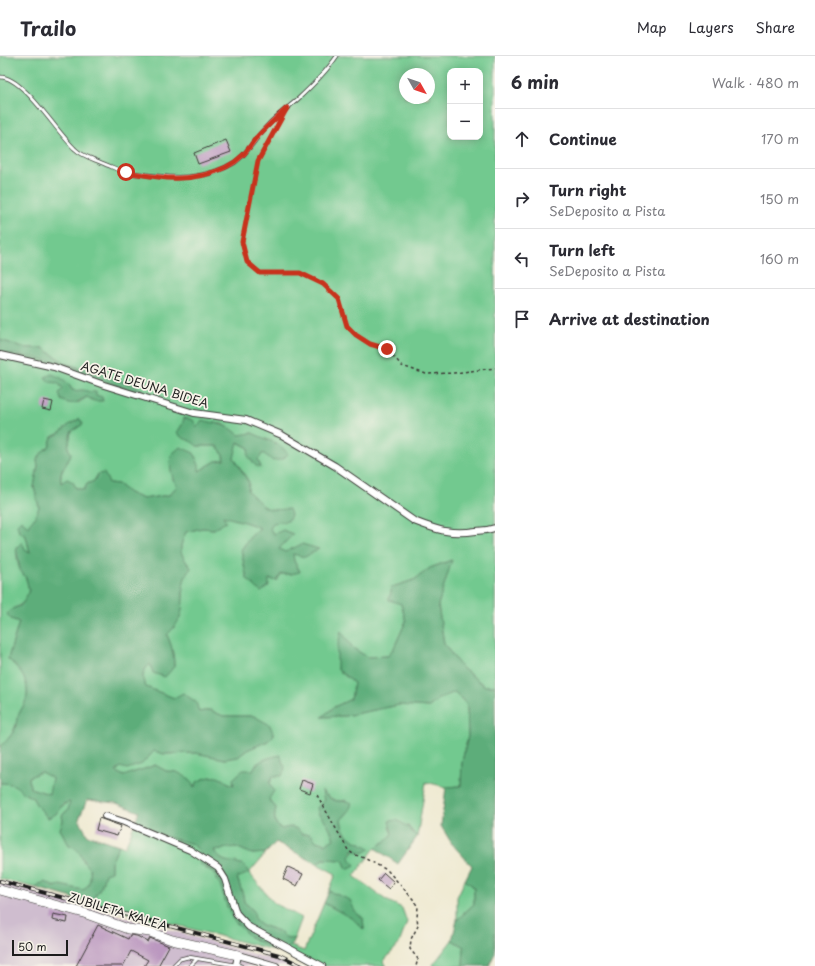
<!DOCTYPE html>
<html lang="en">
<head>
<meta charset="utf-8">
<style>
	:root { --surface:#fff; --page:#f7f7f7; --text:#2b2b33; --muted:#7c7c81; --line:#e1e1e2 }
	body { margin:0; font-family:"Playpen Sans",sans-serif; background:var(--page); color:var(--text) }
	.controls { position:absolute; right:12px; top:12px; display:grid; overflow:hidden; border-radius:8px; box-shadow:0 2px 10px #0003 }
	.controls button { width:36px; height:36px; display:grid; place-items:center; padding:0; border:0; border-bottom:1px solid var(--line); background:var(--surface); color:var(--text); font:20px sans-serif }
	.compass { position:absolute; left:399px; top:12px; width:36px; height:36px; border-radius:50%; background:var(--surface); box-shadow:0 2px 10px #0003; rotate:130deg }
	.scale { position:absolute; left:12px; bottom:10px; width:56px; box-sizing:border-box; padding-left:4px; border:2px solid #1c1c1c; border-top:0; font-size:11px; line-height:14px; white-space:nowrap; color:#1c1c1c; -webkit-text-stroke:3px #f7f3e8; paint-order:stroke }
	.stop { position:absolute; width:12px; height:12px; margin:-9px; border:3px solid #c8321e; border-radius:50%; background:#fff }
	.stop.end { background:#c8321e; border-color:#fff; box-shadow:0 1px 4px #0008 }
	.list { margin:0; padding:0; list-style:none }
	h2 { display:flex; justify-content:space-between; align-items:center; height:52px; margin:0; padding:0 16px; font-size:17px }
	h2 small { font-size:13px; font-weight:400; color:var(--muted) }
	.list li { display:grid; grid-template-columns:26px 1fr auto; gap:12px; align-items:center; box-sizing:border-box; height:60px; padding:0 16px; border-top:1px solid var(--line) }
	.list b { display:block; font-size:15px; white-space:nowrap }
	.list p { margin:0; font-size:13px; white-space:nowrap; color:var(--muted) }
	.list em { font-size:13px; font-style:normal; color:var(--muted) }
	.icon { flex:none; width:22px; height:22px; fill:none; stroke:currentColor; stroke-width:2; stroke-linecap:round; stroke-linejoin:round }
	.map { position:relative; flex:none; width:495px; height:910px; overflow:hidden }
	header { display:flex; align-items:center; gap:24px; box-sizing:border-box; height:56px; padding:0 20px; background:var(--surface); border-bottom:1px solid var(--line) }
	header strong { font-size:19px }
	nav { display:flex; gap:22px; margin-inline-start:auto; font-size:14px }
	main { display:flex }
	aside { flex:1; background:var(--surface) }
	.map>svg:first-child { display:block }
	.industrial { fill:#cfbdcf }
	.green { fill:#72c98f; stroke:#477256; fill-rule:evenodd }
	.forest { fill:#5dad7a; stroke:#3c644b; fill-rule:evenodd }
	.building { fill:#bb98c0 }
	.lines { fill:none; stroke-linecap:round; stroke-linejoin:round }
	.lane-casing { stroke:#3c3b37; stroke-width:4.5 }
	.street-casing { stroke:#3c3b37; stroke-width:8 }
	.secondary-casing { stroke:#3c3b37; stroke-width:10 }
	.path { stroke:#3c3b37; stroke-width:1.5; stroke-dasharray:3 3; stroke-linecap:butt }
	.lane { stroke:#fff; stroke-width:3 }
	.street { stroke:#fff; stroke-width:6 }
	.secondary { stroke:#fff; stroke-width:9 }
	.rail-casing { stroke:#1c1c1c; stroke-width:4 }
	.rail { stroke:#f7f3e8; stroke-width:2.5; stroke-dasharray:8; stroke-linecap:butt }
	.route { stroke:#c8321e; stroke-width:5 }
	.labels { text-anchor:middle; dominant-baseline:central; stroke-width:3.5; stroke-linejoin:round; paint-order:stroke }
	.street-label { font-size:12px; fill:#1c1c1c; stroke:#f7f3e8 }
</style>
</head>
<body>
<header>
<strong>Trailo</strong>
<nav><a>Map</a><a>Layers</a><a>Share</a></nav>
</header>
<main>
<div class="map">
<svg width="495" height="910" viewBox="0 0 495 910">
	<rect width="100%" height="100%" fill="#f7f3e8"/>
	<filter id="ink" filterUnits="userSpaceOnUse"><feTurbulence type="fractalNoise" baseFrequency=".025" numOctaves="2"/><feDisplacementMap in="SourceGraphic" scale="8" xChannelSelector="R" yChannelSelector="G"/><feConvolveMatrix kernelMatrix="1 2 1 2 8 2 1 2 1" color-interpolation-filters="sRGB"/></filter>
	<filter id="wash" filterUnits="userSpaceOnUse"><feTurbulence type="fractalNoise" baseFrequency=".012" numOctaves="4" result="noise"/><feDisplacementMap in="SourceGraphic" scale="16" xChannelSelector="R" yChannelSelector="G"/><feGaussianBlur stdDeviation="0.9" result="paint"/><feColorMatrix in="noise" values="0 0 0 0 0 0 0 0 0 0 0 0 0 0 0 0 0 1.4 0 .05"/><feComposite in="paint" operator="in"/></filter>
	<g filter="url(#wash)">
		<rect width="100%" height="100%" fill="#efead2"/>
		<!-- industrial -->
		<path class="industrial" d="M 0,825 L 285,907 L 289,910 L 0,910 Z"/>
		<!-- green -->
		<path class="green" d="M 0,0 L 495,0 L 495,630 L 485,630 L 461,611 L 444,588 L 438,549 L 451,504 L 430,512 L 414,524 L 392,531 L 401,548 L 406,565 L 394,592 L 388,600 L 367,601 L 353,592 L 341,576 L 337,613 L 354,627 L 351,643 L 334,651 L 322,661 L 345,660 L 399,649 L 429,651 L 440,642 L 455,636 L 467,649 L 468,680 L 462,706 L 461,730 L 446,731 L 426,726 L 417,781 L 408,770 L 389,771 L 392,778 L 387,784 L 375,792 L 354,820 L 386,844 L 402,852 L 407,866 L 399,888 L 383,906 L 387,910 L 309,910 L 281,896 L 87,846 C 99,838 101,831 105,818 L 111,815 L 111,807 L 119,789 L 125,791 L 135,767 L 164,780 L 193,788 L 199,795 L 205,812 L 215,817 L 216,824 L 220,828 L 227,850 L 233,864 L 252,883 L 281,896 L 291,890 L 304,895 L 324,847 L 353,863 L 364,873 L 363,862 L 355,856 L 350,845 L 329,835 L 336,818 L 317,808 L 323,803 L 343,804 L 347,813 C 350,799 351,796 363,788 C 350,784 343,778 341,764 L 349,755 L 346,744 C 337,747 329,742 323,736 L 324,744 L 317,752 L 332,776 L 334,784 L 325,788 L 316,785 L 310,778 L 302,778 C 295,770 292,770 282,773 C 273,768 274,761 276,752 L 269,743 L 270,727 L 273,720 L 266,703 L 256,708 L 253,714 L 235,729 C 216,724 219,716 197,726 L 194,732 L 177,716 L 166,715 L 155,709 C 144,714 135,715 124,720 L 116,716 L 120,711 L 142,708 L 154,695 L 164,698 L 196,697 L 225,703 L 238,701 L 247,694 L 268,685 L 254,660 L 223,660 L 210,654 L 198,656 L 174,642 L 146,631 C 141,622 142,615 151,607 L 174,611 C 174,599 172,590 167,579 C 175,571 180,559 182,548 C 185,533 180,525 191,512 C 179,496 178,494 186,476 L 202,472 L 214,473 L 222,459 C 235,464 248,466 260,472 L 250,481 L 241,494 L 247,523 L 269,523 L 281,518 L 291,518 L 300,515 L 294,505 L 291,493 L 285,497 L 279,492 L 292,478 L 274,478 L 270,473 L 277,454 L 265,453 L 248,435 L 249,426 L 234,402 L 237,386 L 249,392 L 261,411 L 258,404 L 263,397 L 265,383 L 252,377 L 239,380 L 232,373 L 222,368 L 214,367 L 197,371 L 182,369 L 177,377 L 191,384 L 197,390 L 217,390 L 221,395 L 225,404 L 216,405 L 199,415 L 172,422 L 177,430 L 169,439 L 143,443 L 129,437 L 118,428 L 109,427 L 98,418 L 94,425 L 87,428 L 84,434 L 61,427 C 59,413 68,410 71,397 L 68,392 L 71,376 L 83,368 L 79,362 L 78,364 L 70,368 L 60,377 L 52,381 L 49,391 L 44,394 L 37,403 L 38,410 L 34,431 L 39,451 L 35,463 L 30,471 L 21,465 L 19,476 L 26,480 L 30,498 L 26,495 L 16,492 C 17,499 17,507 20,514 C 21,516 24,519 25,521 C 33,536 26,548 12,553 L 11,563 L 19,566 L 8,603 C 19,612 29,625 27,640 C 26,647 21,653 18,660 C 16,663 17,668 15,671 C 12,680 6,685 0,691 L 0,296 L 43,292 L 26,292 L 0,284 ZM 450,15 L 480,15 L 480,81 L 450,81 ZM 405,18 L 429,18 L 429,42 L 405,42 ZM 70,309 L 105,318 L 142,334 L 132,335 L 115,329 L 92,323 L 80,314 ZM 58,327 L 69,328 L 72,334 C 79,336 83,334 90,337 L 87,341 L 78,347 Z
			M 41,716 L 52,722 L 49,738 L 30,732 L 29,721 Z
			M 0,727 C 4,727 10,726 13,728 C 22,732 21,738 32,741 L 36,748 L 48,762 C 59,756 60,749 71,745 L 68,754 L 62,759 L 63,765 L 60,773 L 69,789 C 84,794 79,804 90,813 C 91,822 90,829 83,834 L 39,828 L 36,832 L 0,823 Z
			M 236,791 L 252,798 L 266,797 L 249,817 L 274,847 L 302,862 L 294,883 L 285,881 L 279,875 L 261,869 L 255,864 L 254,855 L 244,846 L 243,839 L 237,821 L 237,806 C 226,807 219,804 214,794 Z
			M 465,824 L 474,831 L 474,848 L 457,864 L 457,841 Z
			M 452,884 L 464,891 L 463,910 L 432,910 Z"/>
		<!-- forest -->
		<path class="forest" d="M 0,284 L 26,292 L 43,292 L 67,308 L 105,318 L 143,334 L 132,335 L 115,329 L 92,323 L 80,314 L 67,308 L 0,296 Z
			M 52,318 C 62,322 68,325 72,334 C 76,335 78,334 82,334 C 88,334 89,338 96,335 L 96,339 L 102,341 L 103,345 L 94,345 L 87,341 C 76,346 74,351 61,344 L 59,337 L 63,333 L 58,327 L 49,326 L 45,321 Z
			M 79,362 L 83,368 L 71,376 L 68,392 L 71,397 C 68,410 58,412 61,427 L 67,423 L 73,426 L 76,432 L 84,434 L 87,428 L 94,425 L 98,418 L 104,417 L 109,427 L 118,428 L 129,437 L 143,443 L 169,439 L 177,430 C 171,420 169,411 171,399 L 180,391 L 194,397 L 199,409 L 199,415 L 216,405 L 225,404 L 221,395 L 217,390 L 197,390 C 189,382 184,385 177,377 L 182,369 L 184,362 L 193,364 L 197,371 L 202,364 C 217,368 228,368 239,379 L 252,377 L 280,389 L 288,398 L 283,403 L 273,405 L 263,397 L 258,404 L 261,412 L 256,410 L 248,400 L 249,392 L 238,386 L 234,402 L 249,427 L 248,435 C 266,452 263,455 289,453 L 291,459 L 288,465 L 273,467 L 270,473 L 274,478 L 283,474 L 293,478 L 279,493 L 285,496 L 302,488 L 319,493 L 305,501 L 293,498 L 294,505 L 300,516 L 291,518 L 281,518 L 277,525 L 269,523 L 269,530 L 261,536 L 247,523 L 241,494 L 250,481 L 260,472 C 248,466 235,464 223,460 L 226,466 L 214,473 L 202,472 L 186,476 C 178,494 179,496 191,512 C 178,527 186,541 181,558 C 179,566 173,573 167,579 C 172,590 174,599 174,611 L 165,621 L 153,617 L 150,608 C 142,615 141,622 146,631 L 174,642 L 183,637 L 196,646 L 199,656 L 210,654 L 223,660 L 254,660 L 270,669 L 274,679 L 268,685 L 247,694 L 238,701 L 225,703 L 196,697 L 164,698 L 154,695 L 142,708 L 127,713 L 120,711 L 116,716 L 124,720 C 135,715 144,714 155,709 L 166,715 L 177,716 L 190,723 L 194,732 L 197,726 C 204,722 215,718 222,723 C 227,726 229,728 234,729 L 233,723 L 243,714 L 253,714 C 258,703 269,702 280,699 L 285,712 L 282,720 L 273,720 L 270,727 L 274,735 L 269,743 L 276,752 C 274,761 273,768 282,773 C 291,770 295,770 302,778 L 310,778 L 316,785 L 325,788 L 334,783 C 331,775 326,764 319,759 L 317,752 L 324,744 L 322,735 C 327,740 332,745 339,745 C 345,746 346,744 352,747 L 349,755 L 341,764 C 344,785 356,783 371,793 L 363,797 L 353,794 L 349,801 L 355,809 L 347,813 L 343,804 L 323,803 L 317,808 L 276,786 L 266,797 L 252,798 L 236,791 L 214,794 C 222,809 230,804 244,809 L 249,817 L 237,822 L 243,839 L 244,846 L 254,855 L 255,864 L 261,869 L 279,875 L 285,881 L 294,883 L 291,890 L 281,896 L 252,883 L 233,864 L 227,850 L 220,828 L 216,824 L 215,817 L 200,808 L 199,795 L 193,788 L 164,780 L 135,767 L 139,756 L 116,747 L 87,744 L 79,763 L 87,779 L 119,789 L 111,807 L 111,816 L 105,818 C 101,831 99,838 87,846 L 36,832 L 39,828 L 46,826 L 54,831 L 60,829 L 83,834 C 90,829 91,822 90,813 C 79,804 84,794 69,789 L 60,773 L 63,765 L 62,759 L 68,754 L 70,746 L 63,748 L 56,758 L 48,762 L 36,748 L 32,741 C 16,736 22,727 0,727 L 0,691 C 6,685 12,680 15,672 C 17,668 16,663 18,660 C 21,653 26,647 27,640 C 29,625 19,612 8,603 L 19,566 L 11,563 L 7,558 L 12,553 L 20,550 L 25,544 L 29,534 L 26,522 L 20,514 L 16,492 L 22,486 L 26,495 L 30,497 L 26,480 L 19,476 L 17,468 L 21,464 L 29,471 L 31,465 L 35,462 L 39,451 L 34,431 L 38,410 L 37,403 L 44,394 L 49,391 L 52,381 L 60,377 L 70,368 L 78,364 ZM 41,716 L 52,722 L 49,738 L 30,732 L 29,721 Z
			M 452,504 L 438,549 L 444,588 L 461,611 L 485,630 L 495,630 L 495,897 L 489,910 L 463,910 L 464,891 L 452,884 L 457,864 L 474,848 L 474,831 L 465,824 L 472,810 L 452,788 L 441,770 L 446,731 L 461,730 L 462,706 L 468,680 L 467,649 L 455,636 L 440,642 L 429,651 L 399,649 L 345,660 L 322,661 L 334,651 L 351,643 L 354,627 L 337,613 L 337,594 L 341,575 L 353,592 L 367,601 L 388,600 L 394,592 L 406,565 L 401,548 L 389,544 L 392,531 L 414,524 L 430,512 Z
			M 397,764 L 408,771 L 417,781 L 398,808 L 375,792 L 387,784 L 392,778 L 389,765 Z
			M 329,835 L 350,844 L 355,856 L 363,862 L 364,874 L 353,863 L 324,847 Z"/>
		<g id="blocks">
			<!-- building -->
			<path class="building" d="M 226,84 L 231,96 L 198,108 L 194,97 Z
				M 44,344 L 53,346 L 51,355 L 42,353 Z
				M 302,724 L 313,728 L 310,737 L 299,733 Z
				M 99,762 L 121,770 L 117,780 L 96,774 Z
				M 288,811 L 303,818 L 297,830 L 283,823 Z
				M 384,817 L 394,826 L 389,833 L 378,824 Z
				M 53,858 L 68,861 L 67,867 L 52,864 Z
				M 98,869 L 128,883 L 130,879 L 137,880 L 148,886 L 150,882 L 169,890 L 158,910 L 144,910 L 148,904 L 131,895 L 123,910 L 76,910 Z"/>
		</g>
	</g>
	<g filter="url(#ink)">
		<use href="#blocks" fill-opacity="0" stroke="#3c3b37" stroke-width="1"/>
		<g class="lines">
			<defs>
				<path id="lane" d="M 0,21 C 23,20 57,77 75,93 C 82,100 93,103 102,107 C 109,110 117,113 124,116 C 130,118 136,118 142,118 C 174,123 205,124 234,107 C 248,98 256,81 268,69 C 277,59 288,52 298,43 C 312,30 326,16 337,0
					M 173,910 L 180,903 L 188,901 L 241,910
					M 190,910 L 197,903"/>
				<path id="street" d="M 0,299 L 54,311 L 104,329 L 194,357 L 246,364 L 282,379 L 335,410 L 414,465 C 437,474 451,479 476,475 C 482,475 489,474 495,472
					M 105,760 L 124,766 L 190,794 L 218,812 L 225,823 L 236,857 L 249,871 L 322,910
					M 236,909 L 238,899 L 276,910"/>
				<path id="secondary" d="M 0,834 L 84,857 L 128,873 L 150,876 L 172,884 L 238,899"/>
			</defs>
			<!-- lane casing -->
			<use href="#lane" class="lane-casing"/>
			<!-- street casing -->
			<use href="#street" class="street-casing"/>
			<!-- secondary casing -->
			<use href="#secondary" class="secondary-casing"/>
			<!-- path -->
			<path class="path" d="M 279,66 L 258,105 L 242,186 L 247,206 L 261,217 L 300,217 L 323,228 L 339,243 L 347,270 L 356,279 L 370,288 L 387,293 L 402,310 L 426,318 L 454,317 L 495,312
				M 317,739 L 348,794 L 353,798 L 364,802 L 387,814 L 413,843 L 418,851 L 417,861 L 418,870 L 411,883 L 410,893 L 418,903 L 416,910"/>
			<!-- lane -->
			<use href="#lane" class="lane"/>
			<!-- street -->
			<use href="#street" class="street"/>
			<!-- secondary -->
			<use href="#secondary" class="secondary"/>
			<defs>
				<path id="rail" d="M 0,825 L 264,895 L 279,899 L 302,910"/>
			</defs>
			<!-- rail casing -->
			<use href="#rail" class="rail-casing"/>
			<!-- rail -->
			<use href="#rail" class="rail"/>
		</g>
	</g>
	<g class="lines" filter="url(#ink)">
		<!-- route -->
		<path class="route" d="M 126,116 C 137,118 148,120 159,121 C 186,125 223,119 243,99 C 248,94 252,87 256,82 C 266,71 276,62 287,52 L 258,105 L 242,186 L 247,206 L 260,217 L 300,217 L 323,228 L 339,243 L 347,270 L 356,279 L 370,288 L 387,293"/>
	</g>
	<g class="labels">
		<!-- street labels -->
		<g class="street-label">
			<text transform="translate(145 328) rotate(17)">AGATE DEUNA BIDEA</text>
			<text transform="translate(118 855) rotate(17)">ZUBILETA KALEA</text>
		</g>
	</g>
</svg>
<div class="controls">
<button>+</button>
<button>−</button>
</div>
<svg class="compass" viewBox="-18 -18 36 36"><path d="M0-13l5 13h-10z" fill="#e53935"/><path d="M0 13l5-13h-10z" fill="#7c7c81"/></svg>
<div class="scale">50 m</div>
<div class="stop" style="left:126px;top:116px"></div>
<div class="stop end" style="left:387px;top:293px"></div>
</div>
<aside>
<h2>6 min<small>Walk · 480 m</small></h2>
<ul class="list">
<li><svg class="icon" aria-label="ahead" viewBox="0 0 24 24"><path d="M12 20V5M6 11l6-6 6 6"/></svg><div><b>Continue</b></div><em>170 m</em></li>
<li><svg class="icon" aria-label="right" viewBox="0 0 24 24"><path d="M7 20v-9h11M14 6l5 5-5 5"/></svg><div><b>Turn right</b><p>SeDeposito a Pista</p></div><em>150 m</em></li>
<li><svg class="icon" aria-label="left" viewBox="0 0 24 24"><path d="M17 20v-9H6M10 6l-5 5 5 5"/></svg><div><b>Turn left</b><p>SeDeposito a Pista</p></div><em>160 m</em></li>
<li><svg class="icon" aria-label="arrive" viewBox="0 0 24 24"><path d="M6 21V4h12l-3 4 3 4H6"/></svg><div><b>Arrive at destination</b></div></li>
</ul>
</aside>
</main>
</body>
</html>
